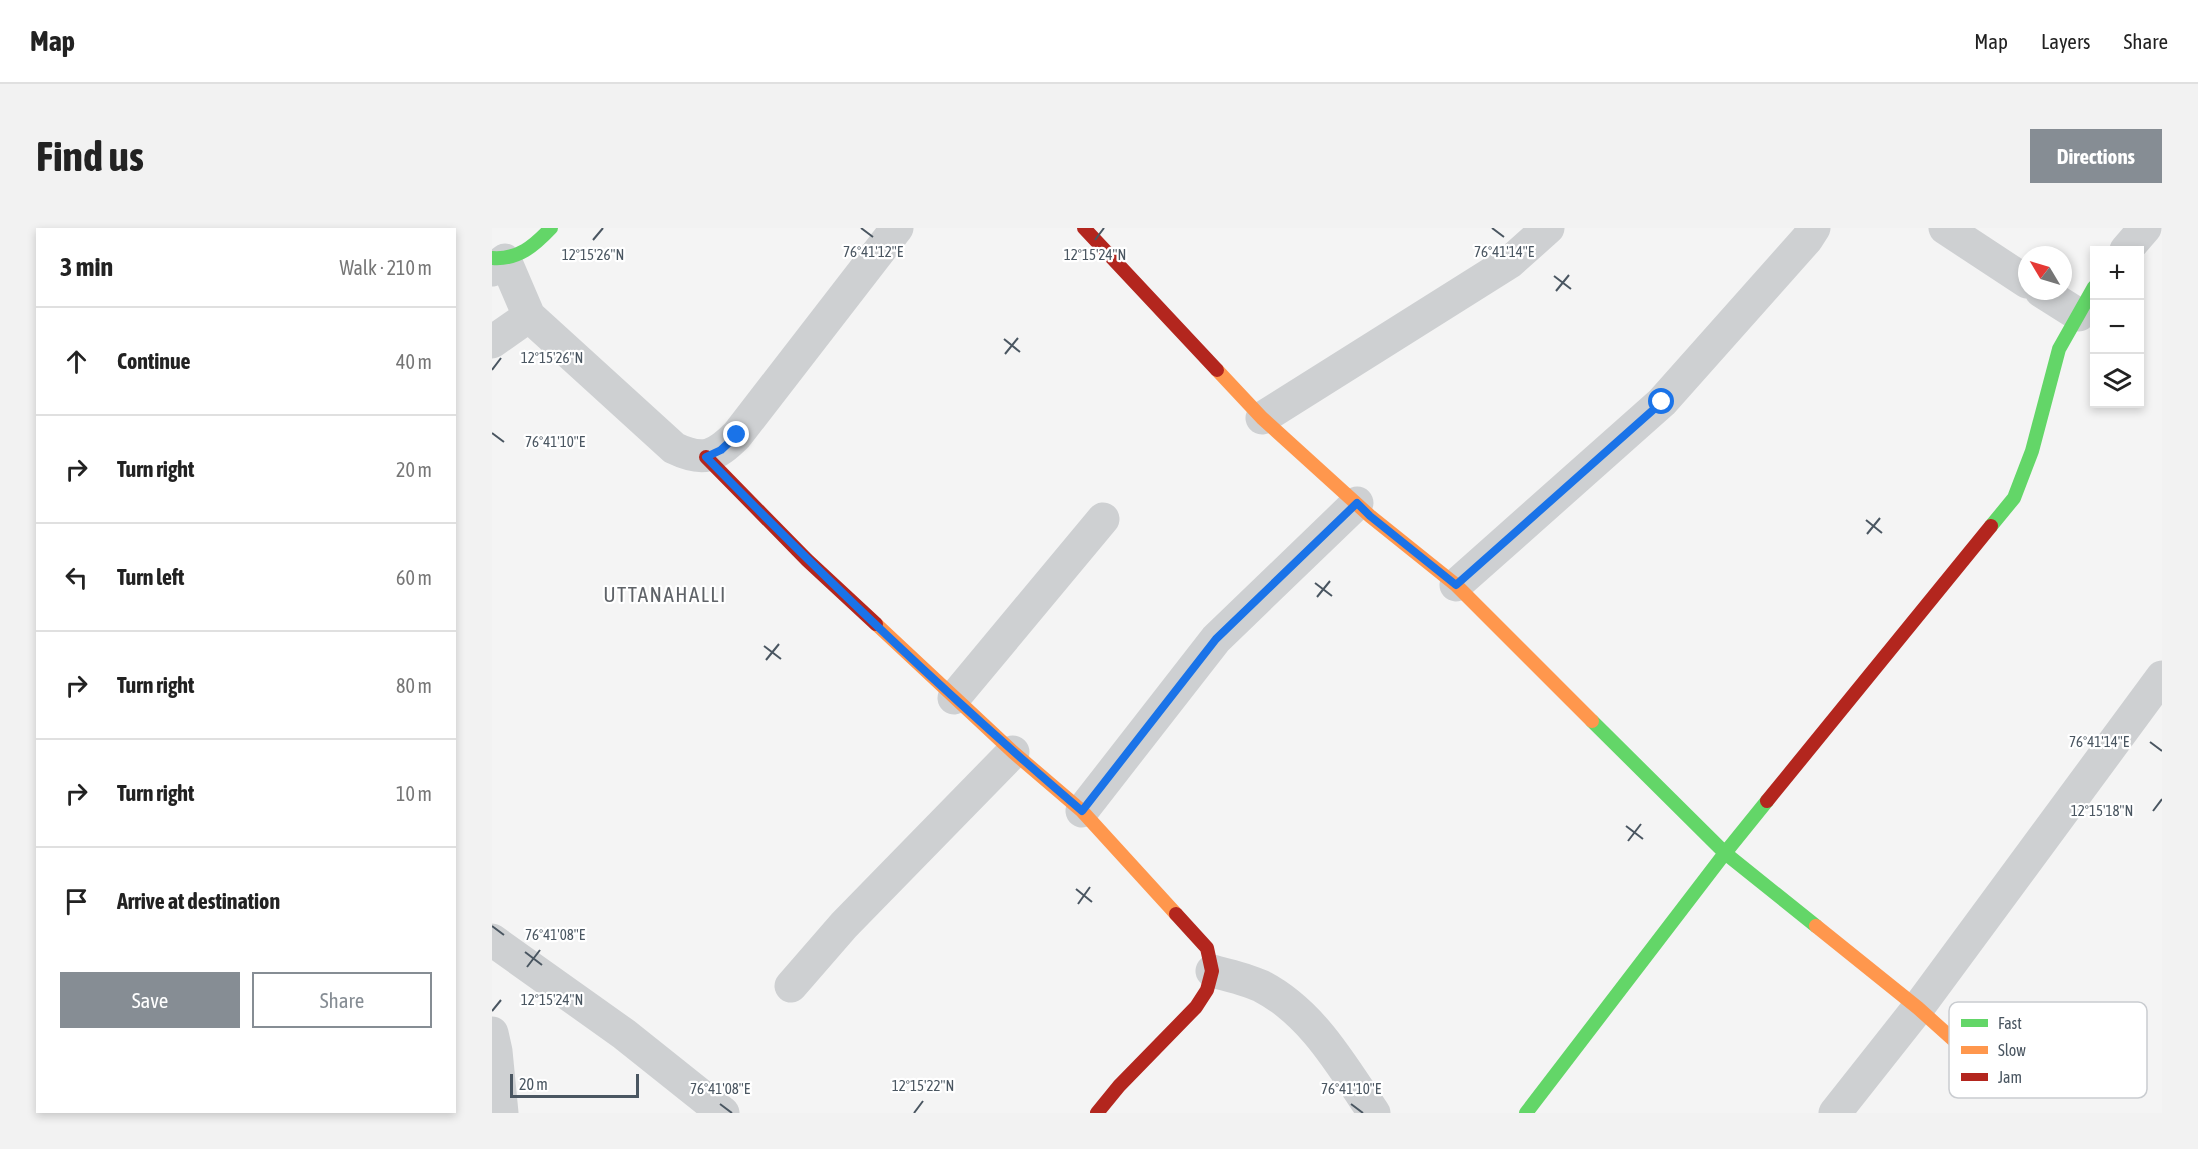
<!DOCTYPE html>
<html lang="en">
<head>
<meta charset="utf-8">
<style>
	:root { --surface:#fff; --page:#f2f2f2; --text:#222; --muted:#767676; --line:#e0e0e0; --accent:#868d94 }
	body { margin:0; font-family:"Asap Condensed",sans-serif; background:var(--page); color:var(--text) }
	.controls { position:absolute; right:18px; top:18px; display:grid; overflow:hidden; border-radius:0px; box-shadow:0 3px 9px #0003 }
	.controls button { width:54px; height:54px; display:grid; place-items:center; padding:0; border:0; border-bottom:2px solid var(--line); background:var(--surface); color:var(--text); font:30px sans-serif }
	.compass { position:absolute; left:1526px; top:18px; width:54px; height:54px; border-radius:50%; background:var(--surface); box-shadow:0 3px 9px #0003; rotate:308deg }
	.scale { position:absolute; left:18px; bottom:15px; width:129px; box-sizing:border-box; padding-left:6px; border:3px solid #4a5661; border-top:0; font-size:16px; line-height:21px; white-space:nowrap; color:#4a5661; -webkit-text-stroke:4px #fff; paint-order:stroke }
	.stop { position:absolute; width:18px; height:18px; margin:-14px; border:4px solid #1a73e8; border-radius:50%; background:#fff }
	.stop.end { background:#1a73e8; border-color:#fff; box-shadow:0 2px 6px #0008 }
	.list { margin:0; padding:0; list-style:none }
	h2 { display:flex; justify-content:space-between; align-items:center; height:78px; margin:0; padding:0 24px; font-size:26px }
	h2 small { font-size:20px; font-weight:400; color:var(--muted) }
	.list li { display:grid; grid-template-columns:39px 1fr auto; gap:18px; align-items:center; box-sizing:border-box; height:108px; padding:0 24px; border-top:2px solid var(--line) }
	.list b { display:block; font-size:22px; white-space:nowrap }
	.list em { font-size:20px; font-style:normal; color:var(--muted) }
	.actions { display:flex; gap:12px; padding:18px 24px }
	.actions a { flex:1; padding:14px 0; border:2px solid var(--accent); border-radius:0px; text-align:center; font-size:21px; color:var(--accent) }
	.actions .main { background:var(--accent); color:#fff }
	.icon { flex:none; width:33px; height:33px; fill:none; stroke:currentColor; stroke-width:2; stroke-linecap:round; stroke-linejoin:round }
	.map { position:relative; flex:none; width:1670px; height:885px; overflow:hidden; border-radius:0px }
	header { display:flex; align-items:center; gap:36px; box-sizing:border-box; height:84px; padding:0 30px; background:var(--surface); border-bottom:2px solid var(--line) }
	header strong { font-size:28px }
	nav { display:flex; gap:33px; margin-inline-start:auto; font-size:21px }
	.intro { display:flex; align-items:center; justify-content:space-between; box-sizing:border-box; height:144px; padding:0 36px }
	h1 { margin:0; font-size:42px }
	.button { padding:15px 27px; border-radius:0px; background:var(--accent); color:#fff; font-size:21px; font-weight:700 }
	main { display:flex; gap:36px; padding:0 36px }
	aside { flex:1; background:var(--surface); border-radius:0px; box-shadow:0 3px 9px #0003 }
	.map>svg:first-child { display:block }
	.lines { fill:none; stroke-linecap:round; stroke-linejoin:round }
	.street { stroke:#ced0d2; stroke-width:33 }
	.fast { stroke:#63d668; stroke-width:14 }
	.slow { stroke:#ff974d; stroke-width:14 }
	.jam { stroke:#b3261e; stroke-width:14 }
	.route { stroke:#1a73e8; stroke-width:8 }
	.ticks { fill:none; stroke:#4a5661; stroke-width:2 }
	.labels { text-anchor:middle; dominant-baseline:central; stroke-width:4.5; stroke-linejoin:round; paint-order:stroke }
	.quarter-label { font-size:21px; letter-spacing:1.5px; fill:#5f6368; stroke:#fff }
	.key { fill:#fff; stroke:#c9ccd0; stroke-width:1.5 }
	.key-label { font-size:16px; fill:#4a5661 }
	.ticks-label { font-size:15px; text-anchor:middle; fill:#4a5661; stroke:#fff; stroke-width:4.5; stroke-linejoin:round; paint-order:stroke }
</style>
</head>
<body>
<header>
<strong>Map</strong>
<nav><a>Map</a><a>Layers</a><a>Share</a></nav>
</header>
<div class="intro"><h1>Find us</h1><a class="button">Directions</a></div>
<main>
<aside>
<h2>3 min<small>Walk · 210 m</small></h2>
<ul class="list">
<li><svg class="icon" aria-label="ahead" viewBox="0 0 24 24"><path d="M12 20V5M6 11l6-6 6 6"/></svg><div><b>Continue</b></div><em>40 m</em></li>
<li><svg class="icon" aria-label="right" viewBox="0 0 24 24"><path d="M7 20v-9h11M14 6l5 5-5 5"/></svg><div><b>Turn right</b></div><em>20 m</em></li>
<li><svg class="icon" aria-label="left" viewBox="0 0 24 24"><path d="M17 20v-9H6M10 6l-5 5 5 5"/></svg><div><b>Turn left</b></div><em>60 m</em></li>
<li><svg class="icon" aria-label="right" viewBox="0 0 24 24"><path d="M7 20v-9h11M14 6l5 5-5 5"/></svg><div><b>Turn right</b></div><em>80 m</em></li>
<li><svg class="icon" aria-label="right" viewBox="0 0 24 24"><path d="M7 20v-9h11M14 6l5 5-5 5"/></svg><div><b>Turn right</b></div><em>10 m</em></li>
<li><svg class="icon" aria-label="arrive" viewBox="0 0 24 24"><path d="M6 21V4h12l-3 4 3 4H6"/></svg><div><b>Arrive at destination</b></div></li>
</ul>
<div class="actions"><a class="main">Save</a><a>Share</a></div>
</aside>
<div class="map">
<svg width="1670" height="885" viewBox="0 0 1670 885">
	<rect width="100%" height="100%" fill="#f4f4f4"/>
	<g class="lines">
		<!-- street -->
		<path class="street" d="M 1453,0 L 1535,54
			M 1634,22 L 1653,0
			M 0,42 L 13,32 L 37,88 L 182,220 C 211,234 223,229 245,207 L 405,0
			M 1549,63 L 1587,87
			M 0,114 L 37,88
			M 770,190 L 1018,34 L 1056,0
			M 964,357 L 1170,174 L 1315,11 L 1322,0
			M 462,470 L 611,291
			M 590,583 L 724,411 L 865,275
			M 0,712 L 132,806 L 231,885
			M 720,743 C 736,747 754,751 769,758 C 821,785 850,838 882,885
			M 299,758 L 352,697 L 521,524
			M 0,805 L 4,823 L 10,885
			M 1343,885 L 1426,780 L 1670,449"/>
		<!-- fast -->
		<path class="fast" d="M 0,30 C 26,32 42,18 59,0
			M 1499,298 L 1522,270 L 1540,223 L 1567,121 L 1602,59
			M 1100,493 L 1233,625 L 1324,698
			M 1034,885 L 1233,625 L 1275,573"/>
		<!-- slow -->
		<path class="slow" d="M 725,142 L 770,190 L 878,288 L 964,357 L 1100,493
			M 384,396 L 521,524 L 590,583 L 684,686
			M 1324,698 L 1426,780 L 1505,851"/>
		<!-- jam -->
		<path class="jam" d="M 592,0 L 725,142
			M 214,229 L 315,332 L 384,396
			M 1275,573 L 1499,298
			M 605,885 L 627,858 L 704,779 L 715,762 L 720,743 L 715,720 L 684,686"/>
	</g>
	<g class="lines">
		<!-- route -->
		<path class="route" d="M 245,207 L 229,222 L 214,229 C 334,352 459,471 590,583 L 724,411 L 865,275 L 878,288 L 964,357 L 1170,174"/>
	</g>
	<!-- ticks -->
	<path class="ticks" d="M 369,0 L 381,9M 1000,0 L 1012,9M 101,12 L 111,0M 603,12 L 612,0M 1062,48 L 1079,61M 1064,63 L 1077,47M 512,111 L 528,124M 513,126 L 526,110M 0,142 L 9,130M 0,205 L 12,214M 1374,292 L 1390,305M 1375,306 L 1388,290M 823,355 L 840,368M 825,369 L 838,353M 272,418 L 289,431M 274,432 L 287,416M 1658,514 L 1670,523M 1661,583 L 1670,571M 1134,598 L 1151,611M 1136,613 L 1149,596M 584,661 L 600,674M 586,676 L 598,659M 0,698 L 12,707M 33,724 L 50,737M 35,739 L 48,722M 0,783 L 9,772M 228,876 L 240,885M 859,876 L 871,885M 422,885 L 431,873"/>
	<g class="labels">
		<!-- quarter labels -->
		<g class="quarter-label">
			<text x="173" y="366">UTTANAHALLI</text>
		</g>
	</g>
	<!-- legend -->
	<rect x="1457" y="774" width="198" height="96" rx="9" class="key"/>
	<rect x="1469" y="791" width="27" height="8" fill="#63d668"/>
	<rect x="1469" y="818" width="27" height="8" fill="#ff974d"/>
	<rect x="1469" y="845" width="27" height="8" fill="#b3261e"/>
	<g class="key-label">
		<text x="1506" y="801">Fast</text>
		<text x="1506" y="828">Slow</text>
		<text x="1506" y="855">Jam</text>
	</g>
	<g class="ticks-label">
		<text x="381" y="29">76°41'12"E</text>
		<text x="1012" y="29">76°41'14"E</text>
		<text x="101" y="32">12°15'26"N</text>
		<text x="603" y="32">12°15'24"N</text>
		<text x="60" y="135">12°15'26"N</text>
		<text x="63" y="219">76°41'10"E</text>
		<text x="1607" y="519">76°41'14"E</text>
		<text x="1610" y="588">12°15'18"N</text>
		<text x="63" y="712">76°41'08"E</text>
		<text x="60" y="777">12°15'24"N</text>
		<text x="431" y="863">12°15'22"N</text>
		<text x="228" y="866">76°41'08"E</text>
		<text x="859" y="866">76°41'10"E</text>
	</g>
</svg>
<div class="controls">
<button>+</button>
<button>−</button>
<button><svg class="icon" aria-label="layers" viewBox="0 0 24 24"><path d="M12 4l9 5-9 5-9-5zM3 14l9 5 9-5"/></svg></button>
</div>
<svg class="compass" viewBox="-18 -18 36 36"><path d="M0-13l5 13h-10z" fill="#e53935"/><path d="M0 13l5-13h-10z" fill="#767676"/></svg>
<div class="scale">20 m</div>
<div class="stop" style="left:1170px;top:174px"></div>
<div class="stop end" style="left:245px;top:207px"></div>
</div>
</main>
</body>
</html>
